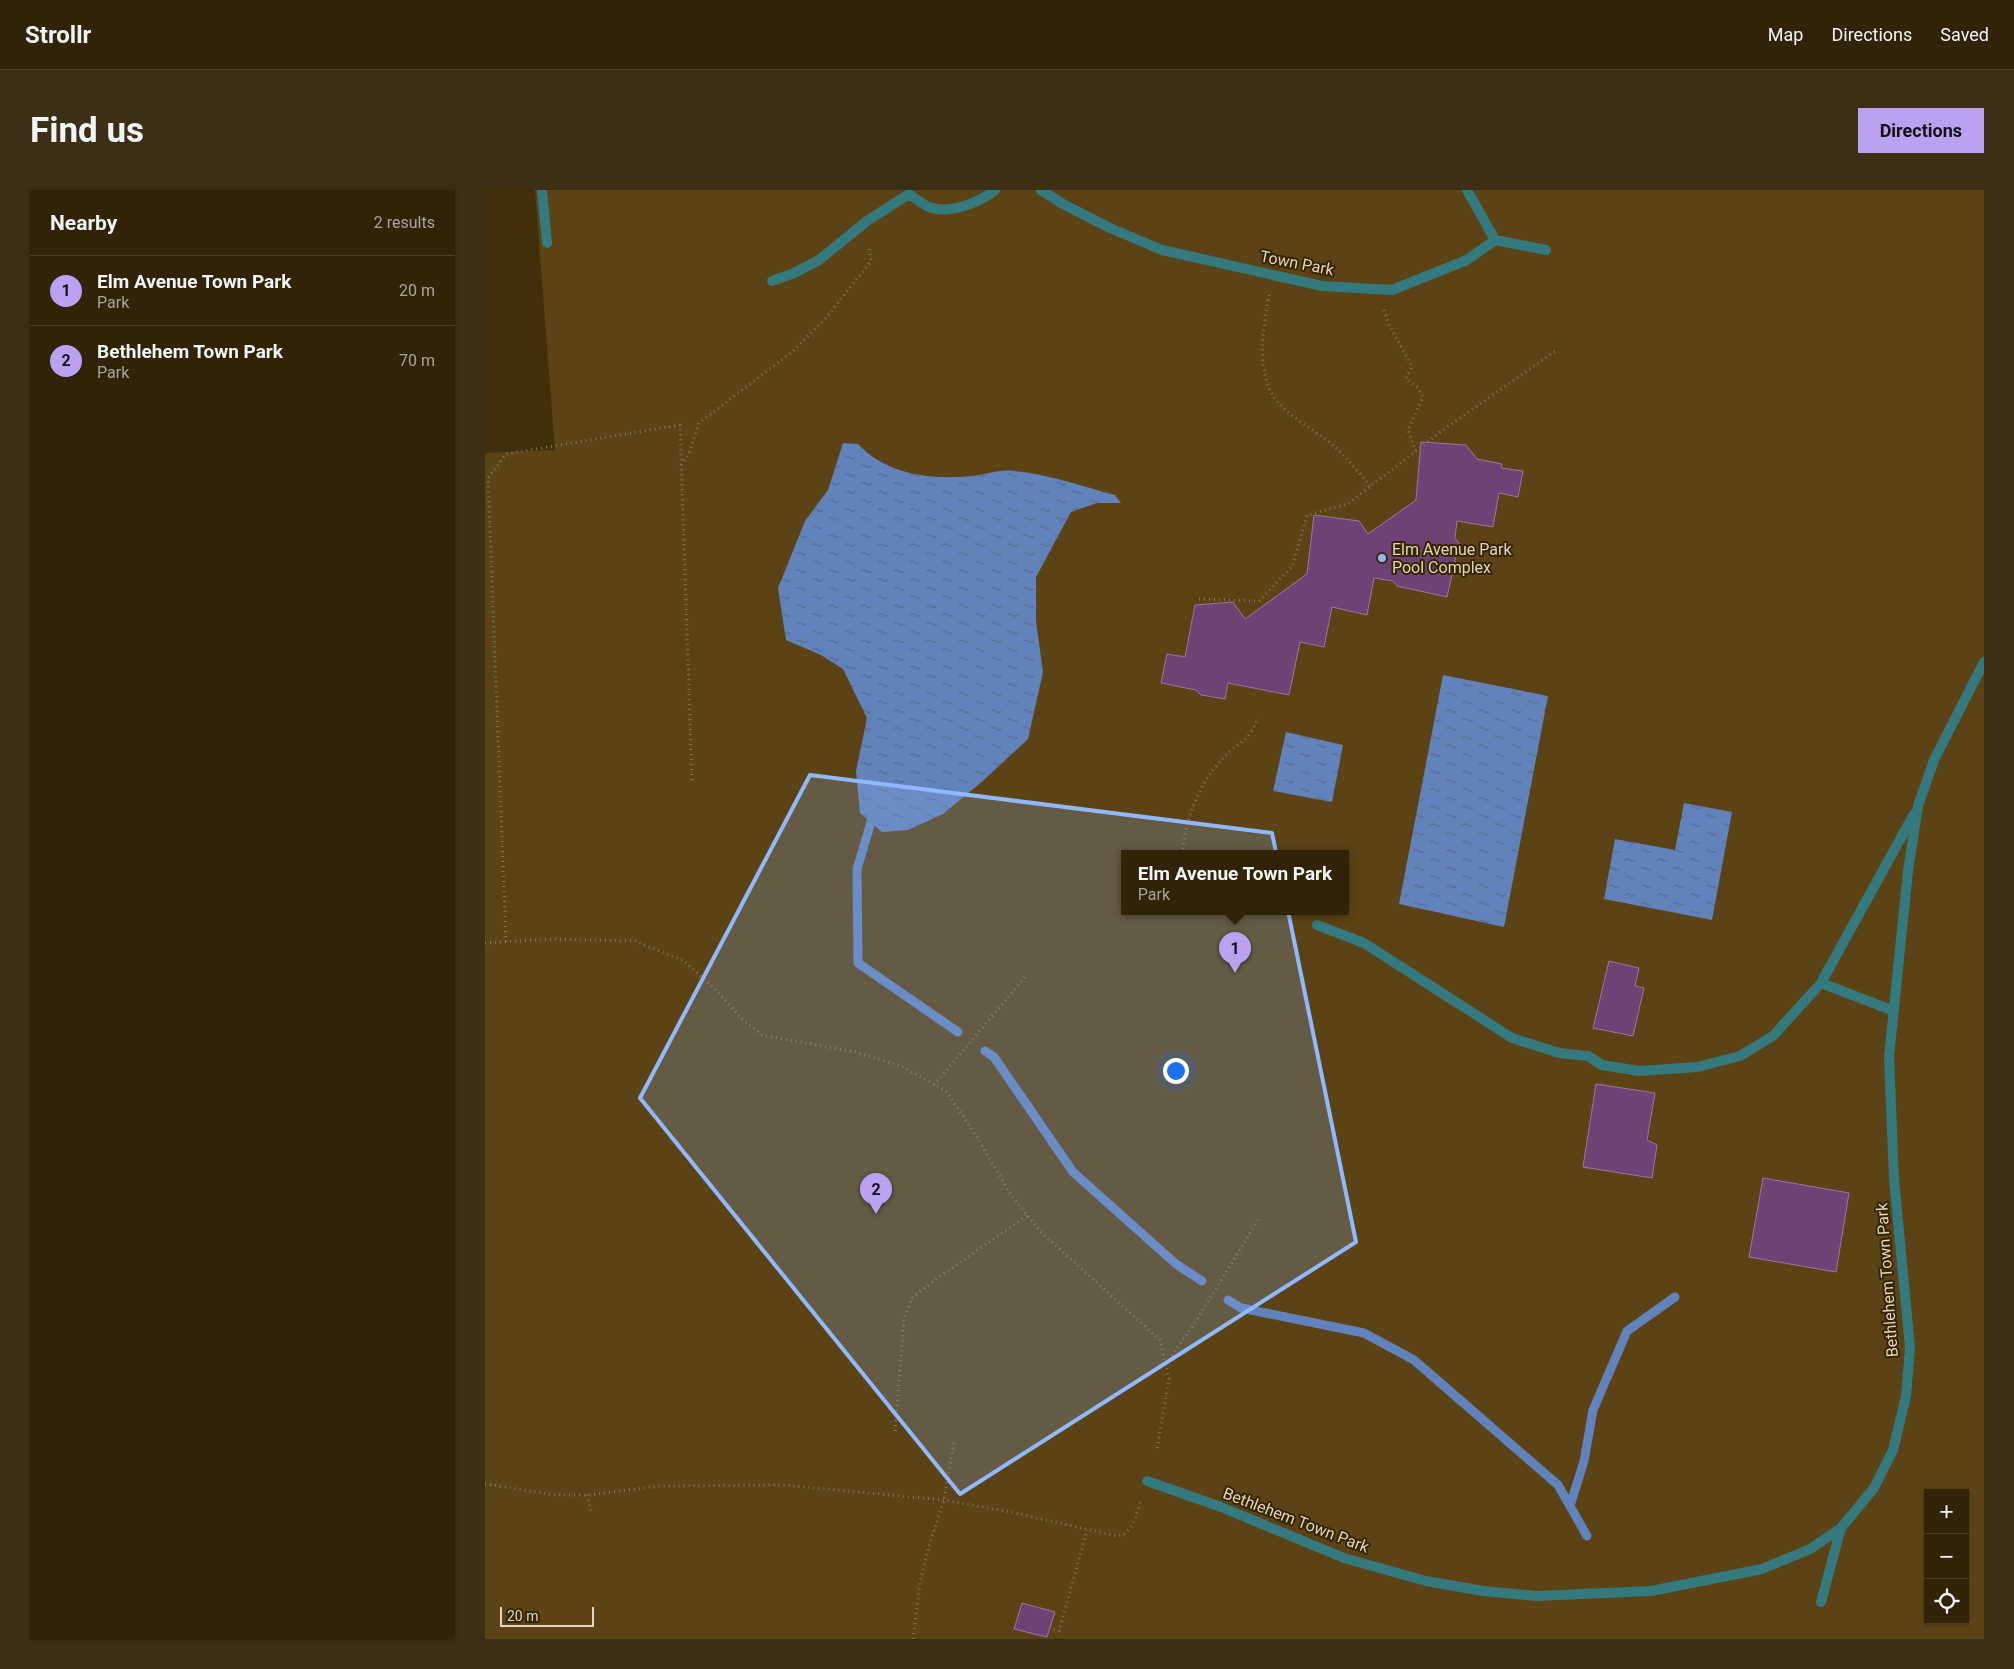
<!DOCTYPE html>
<html lang="en">
<head>
<meta charset="utf-8">
<style>
	:root { --surface:#312308; --page:#3d2f16; --text:#f1f3f6; --muted:#a8a49c; --line:#4c4029; --accent:#bca0f2 }
	body { margin:0; font-family:Roboto,sans-serif; background:var(--page); color:var(--text) }
	.controls { position:absolute; right:15px; bottom:15px; display:grid; overflow:hidden; border-radius:0px; box-shadow:0 1px 4px #0004 }
	.controls button { width:45px; height:45px; display:grid; place-items:center; padding:0; border:0; border-bottom:1px solid var(--line); background:var(--surface); color:var(--text); font:25px sans-serif }
	.scale { position:absolute; left:15px; bottom:12px; width:94px; box-sizing:border-box; padding-left:5px; border:2px solid #e3d5be; border-top:0; font-size:14px; line-height:18px; white-space:nowrap; color:#e3d5be; -webkit-text-stroke:4px #362501; paint-order:stroke }
	.you { position:absolute; left:690px; top:880px; width:18px; height:18px; margin:-12px; border:4px solid #fff; border-radius:50%; background:#1a73e8; box-shadow:0 0 0 8px #1a73e833 }
	.badge { display:grid; place-items:center; width:32px; height:32px; border-radius:50%; background:var(--accent); color:#111; font-size:16px; font-weight:700 }
	.pin { position:absolute; translate:-50% -41px; filter:drop-shadow(0 1px 2px #0008) }
	.pin::after { content:''; position:absolute; top:26px; width:18px; height:15px; background:inherit; clip-path:polygon(0 0,100% 0,50% 100%) }
	.popup { position:absolute; left:636px; top:660px; width:228px; height:65px; box-sizing:border-box; display:grid; place-content:center; border-radius:0px; background:var(--surface); filter:drop-shadow(0 1px 4px #0005); font-size:16px; white-space:nowrap; color:var(--muted) }
	.popup b { font-size:19px; color:var(--text) }
	.popup::after { content:''; position:absolute; left:50%; top:100%; margin-left:-10px; border:10px solid transparent; border-top-color:var(--surface) }
	.list { margin:0; padding:0; list-style:none }
	h2 { display:flex; justify-content:space-between; align-items:center; height:65px; margin:0; padding:0 20px; font-size:21px }
	h2 small { font-size:16px; font-weight:400; color:var(--muted) }
	.list li { display:grid; grid-template-columns:32px 1fr auto; gap:15px; align-items:center; box-sizing:border-box; height:70px; padding:0 20px; border-top:1px solid var(--line) }
	.list b { display:block; font-size:19px; white-space:nowrap }
	.list p { margin:0; font-size:16px; white-space:nowrap; color:var(--muted) }
	.list em { font-size:16px; font-style:normal; color:var(--muted) }
	.icon { flex:none; width:28px; height:28px; fill:none; stroke:currentColor; stroke-width:2; stroke-linecap:round; stroke-linejoin:round }
	.map { position:relative; flex:none; width:1499px; height:1449px; overflow:hidden; border-radius:0px }
	header { display:flex; align-items:center; gap:30px; box-sizing:border-box; height:70px; padding:0 25px; background:var(--surface); border-bottom:1px solid var(--line) }
	header strong { font-size:24px }
	nav { display:flex; gap:28px; margin-inline-start:auto; font-size:18px }
	.intro { display:flex; align-items:center; justify-content:space-between; box-sizing:border-box; height:120px; padding:0 30px }
	h1 { margin:0; font-size:35px }
	.button { padding:12px 22px; border-radius:0px; background:var(--accent); color:#111; font-size:18px; font-weight:700 }
	main { display:flex; gap:30px; padding:0 30px }
	aside { flex:1; background:var(--surface); border-radius:0px; box-shadow:0 1px 4px #0004 }
	.map>svg:first-child { display:block }
	.park { fill:#5b4315; fill-rule:evenodd }
	.water { fill:url(#water-ripples) }
	.lines { fill:none; stroke-linecap:round; stroke-linejoin:round }
	.stream { stroke:#6182ba; stroke-width:9 }
	.building { fill:#6d4375; stroke:#99779f }
	.path { stroke:#847355; stroke-width:3; stroke-dasharray:1 4; stroke-linecap:butt }
	.lane { stroke:#34797d; stroke-width:10 }
	.marked { fill:#90b8fd; fill-opacity:0.2; stroke:#90b8fd; stroke-width:4; stroke-linejoin:round }
	.poi-dot { fill:#90b8fd; stroke:#362501; stroke-width:2 }
	.labels { text-anchor:middle; dominant-baseline:central; stroke-width:4; stroke-linejoin:round; paint-order:stroke }
	.street-label { font-size:16px; fill:#e3d5be; stroke:#362501 }
	.poi-label { font-size:16px; fill:#e3d5be; stroke:#362501; text-anchor:start }
</style>
</head>
<body>
<header>
<strong>Strollr</strong>
<nav><a>Map</a><a>Directions</a><a>Saved</a></nav>
</header>
<div class="intro"><h1>Find us</h1><a class="button">Directions</a></div>
<main>
<aside>
<h2>Nearby<small>2 results</small></h2>
<ul class="list">
<li><span class="badge">1</span><div><b>Elm Avenue Town Park</b><p>Park</p></div><em>20 m</em></li>
<li><span class="badge">2</span><div><b>Bethlehem Town Park</b><p>Park</p></div><em>70 m</em></li>
</ul>
</aside>
<div class="map">
<svg width="1499" height="1449" viewBox="0 0 1499 1449">
	<defs>
		<pattern id="water-ripples" width="26" height="14" patternUnits="userSpaceOnUse" patternTransform="scale(1.25)"><rect width="26" height="14" fill="#6182ba"/><path d="M2 4q2-2 4 0t4 0M15 11q2-2 4 0t4 0" fill="none" stroke="#576b8d"/></pattern>
	</defs>
	<rect width="100%" height="100%" fill="#412f0b"/>
	<!-- park -->
	<path class="park" d="M 50,0 L 1499,0 L 1499,1449 L 0,1449 L 0,263 L 70,260 ZM 640,664 L 860,664 L 860,722 L 640,722 ZM 1443,1303 L 1480,1303 L 1480,1430 L 1443,1430 Z"/>
	<!-- water -->
	<path class="water" d="M 358,253 L 373,254 C 402,285 446,290 487,286 C 500,285 515,279 529,281 C 563,284 596,296 630,305 L 636,313 L 612,313 L 586,322 L 551,387 L 551,431 L 558,482 L 543,549 L 499,590 L 458,624 L 423,640 L 397,642 L 375,623 L 371,581 L 382,528 L 358,479 L 336,465 L 301,450 L 293,398 L 320,331 L 343,300 Z
		M 958,485 L 1063,506 L 1019,737 L 914,714 Z
		M 801,542 L 858,555 L 847,612 L 788,601 Z
		M 1199,613 L 1247,622 L 1227,730 L 1119,709 L 1130,649 L 1190,660 Z"/>
	<g class="lines">
		<!-- stream -->
		<path class="stream" d="M 389,622 L 372,679 L 373,773 L 473,842
			M 500,861 L 509,867 L 588,982 L 691,1074 L 717,1091
			M 743,1110 L 756,1118 L 879,1143 L 929,1170 L 1073,1295 L 1102,1346
			M 1085,1316 L 1099,1271 L 1108,1220 L 1142,1141 L 1190,1107"/>
	</g>
	<!-- building -->
	<path class="building" d="M 936,252 L 981,255 L 992,269 L 1017,274 L 1016,278 L 1038,281 L 1033,307 L 1014,303 L 1008,337 L 972,331 L 970,348 L 974,353 L 962,407 L 912,396 L 908,391 L 889,388 L 882,425 L 847,417 L 839,457 L 815,452 L 804,505 L 743,493 L 740,509 L 716,505 L 711,500 L 676,493 L 682,464 L 700,467 L 710,415 L 748,412 L 760,429 L 822,384 L 829,325 L 874,331 L 883,344 L 931,310 Z
		M 1124,771 L 1154,778 L 1150,796 L 1159,798 L 1148,846 L 1108,838 Z
		M 1111,894 L 1170,903 L 1162,950 L 1172,955 L 1167,988 L 1098,977 Z
		M 1278,988 L 1364,1003 L 1351,1082 L 1264,1067 Z
		M 537,1413 L 570,1422 L 562,1447 L 529,1439 Z"/>
	<g class="lines">
		<!-- path -->
		<path class="path" d="M 784,105 C 779,133 773,164 782,192 C 791,223 828,237 850,257 C 863,269 874,283 886,297
			M 899,120 L 904,135 L 927,176 L 921,188 L 932,197 L 938,207 L 923,240 L 931,262
			M 196,275 L 204,264 L 214,233 L 307,162 L 341,128 L 386,71 L 384,57
			M 714,409 L 774,411 L 807,377 L 822,325 L 863,314 L 954,243 L 1073,159
			M 697,664 C 701,626 715,590 743,563 C 749,557 756,553 761,548 C 767,543 770,534 773,528
			M 21,752 L 3,288 L 21,264 L 195,235 L 207,592
			M 0,753 L 66,749 L 150,751 L 199,771 L 229,798 L 258,830 L 277,845 L 370,862 L 416,876 L 461,901 L 492,947 L 526,1005 L 556,1042 L 675,1150 L 684,1189 L 672,1259
			M 449,895 L 541,786
			M 681,1174 L 713,1128 L 773,1030
			M 410,1241 L 419,1129 L 427,1108 L 450,1090 L 543,1025
			M 0,1294 L 71,1305 L 102,1305 L 176,1296 L 298,1295 L 459,1310 L 525,1322 L 632,1346 C 648,1345 651,1323 656,1310
			M 102,1305 L 106,1321
			M 564,1438 L 574,1441 L 602,1340
			M 428,1449 L 435,1393 L 443,1359 L 459,1310 L 469,1252"/>
		<!-- lane -->
		<path class="lane" d="M 57,0 L 62,53
			M 556,0 L 578,14 L 625,38 L 677,60 L 837,96 L 907,100 L 982,70 L 1010,50
			M 982,0 L 1010,50
			M 424,4 C 430,8 437,14 444,17 C 464,25 495,12 510,0
			M 1010,50 L 1061,60
			M 287,91 L 309,83 L 334,70 L 382,31 L 424,4
			M 832,735 L 879,753 L 1027,848 L 1074,863 L 1103,866 L 1117,875 L 1154,881 L 1213,877 L 1255,866 L 1288,846 L 1336,793 L 1429,624
			M 1336,793 L 1409,821
			M 662,1291 L 736,1317 L 859,1368 L 941,1391 L 998,1401 L 1052,1406 L 1166,1401 L 1277,1379 L 1325,1359 L 1356,1338 L 1389,1298 L 1408,1260 L 1421,1206 L 1425,1158 L 1409,989 L 1404,867 L 1423,681 L 1433,616 L 1449,570 L 1499,472
			M 1336,1412 L 1356,1338"/>
	</g>
	<!-- marked area -->
	<path class="marked" d="M 325,585 L 787,643 L 871,1052 L 475,1304 L 155,908 Z"/>
	<!-- markers -->
	<circle class="poi-dot" cx="897" cy="368" r="5"/>
	<g class="labels">
		<!-- street labels -->
		<g class="street-label">
			<text transform="translate(812 73) rotate(11)">Town Park</text>
			<text transform="translate(1402 1090) rotate(-94)">Bethlehem Town Park</text>
			<text transform="translate(811 1330) rotate(21)">Bethlehem Town Park</text>
		</g>
		<!-- poi labels -->
		<g class="poi-label">
			<text x="907" y="359">Elm Avenue Park<tspan x="907" dy="18">Pool Complex</tspan></text>
		</g>
	</g>
</svg>
<div class="controls">
<button>+</button>
<button>−</button>
<button><svg class="icon" aria-label="locate" viewBox="0 0 24 24"><circle cx="12" cy="12" r="6"/><path d="M12 2v4M12 18v4M2 12h4M18 12h4"/></svg></button>
</div>
<div class="scale">20 m</div>
<div class="you"></div>
<div class="pin badge" style="left:750px;top:783px">1</div>
<div class="popup"><b>Elm Avenue Town Park</b>Park</div>
<div class="pin badge" style="left:391px;top:1024px">2</div>
</div>
</main>
</body>
</html>
